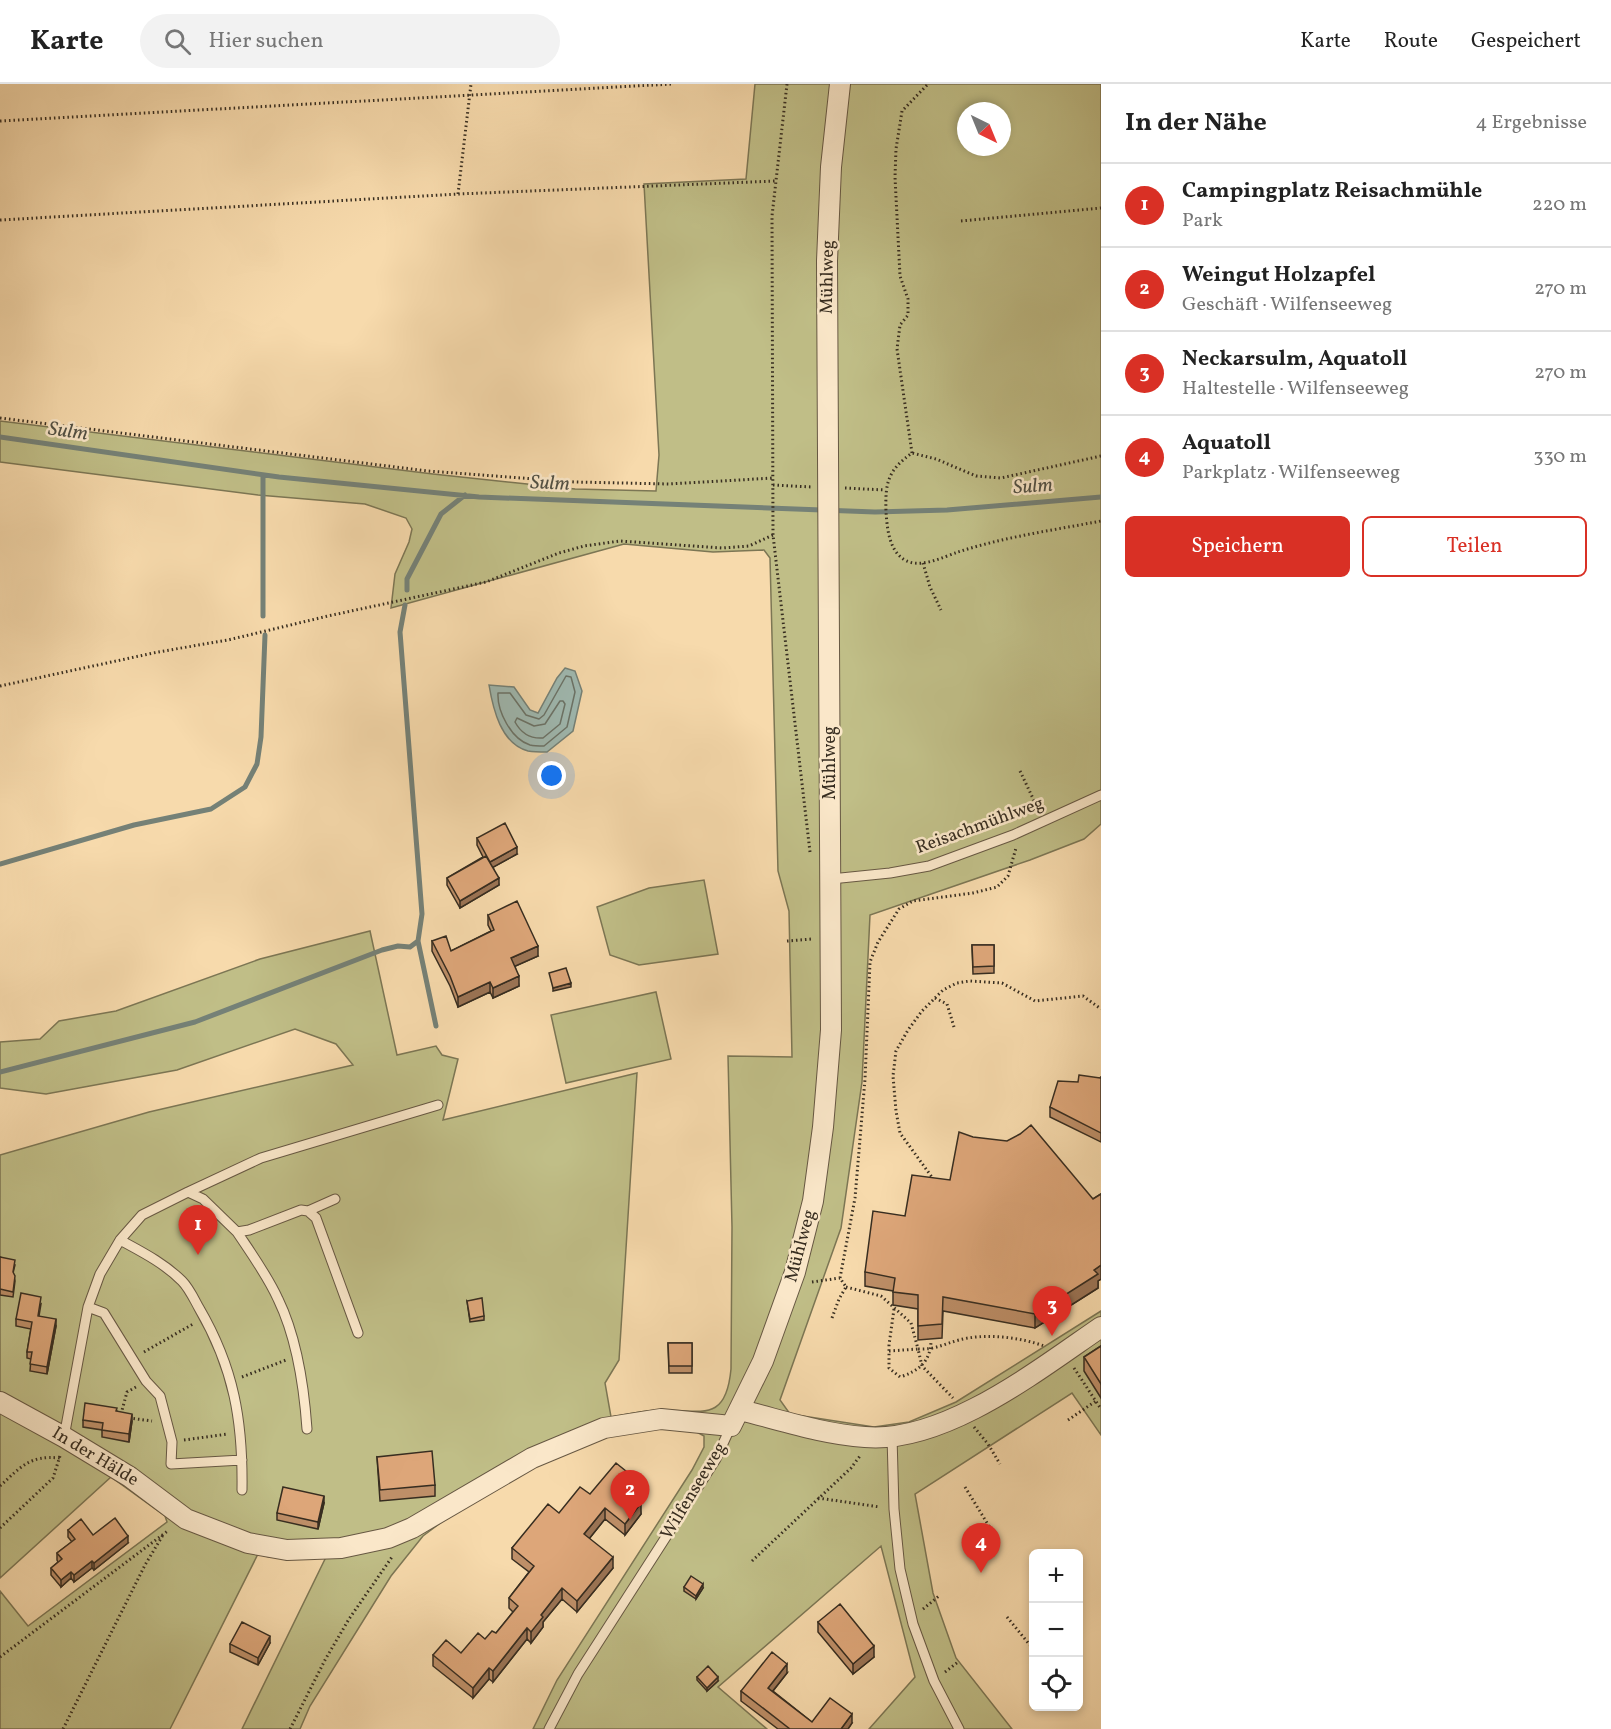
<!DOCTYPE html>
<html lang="de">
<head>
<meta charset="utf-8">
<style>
	:root { --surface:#fff; --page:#f2f2f2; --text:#222; --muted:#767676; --line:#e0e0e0; --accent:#d93025 }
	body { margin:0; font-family:Vollkorn,serif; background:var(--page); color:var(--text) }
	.controls { position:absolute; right:18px; bottom:18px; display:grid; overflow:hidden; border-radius:9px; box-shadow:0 3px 9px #0003 }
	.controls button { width:54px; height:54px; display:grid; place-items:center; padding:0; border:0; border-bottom:2px solid var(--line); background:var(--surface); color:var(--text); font:30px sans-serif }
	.compass { position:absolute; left:957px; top:18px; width:54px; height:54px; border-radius:50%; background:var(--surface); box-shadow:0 3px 9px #0003; rotate:137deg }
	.you { position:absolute; left:552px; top:692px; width:21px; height:21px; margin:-15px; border:4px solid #fff; border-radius:50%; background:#1a73e8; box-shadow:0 0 0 9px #1a73e833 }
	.badge { display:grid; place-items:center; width:39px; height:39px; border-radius:50%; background:var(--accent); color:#fff; font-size:20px; font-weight:700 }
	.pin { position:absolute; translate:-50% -50px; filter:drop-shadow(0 2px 3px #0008) }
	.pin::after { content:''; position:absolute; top:32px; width:21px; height:18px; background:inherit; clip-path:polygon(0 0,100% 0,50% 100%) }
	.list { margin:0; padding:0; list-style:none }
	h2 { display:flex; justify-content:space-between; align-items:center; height:78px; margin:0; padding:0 24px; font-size:26px }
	h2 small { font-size:20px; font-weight:400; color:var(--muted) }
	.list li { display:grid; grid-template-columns:39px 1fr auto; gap:18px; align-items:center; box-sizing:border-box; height:84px; padding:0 24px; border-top:2px solid var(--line) }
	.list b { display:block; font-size:22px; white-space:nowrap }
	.list p { margin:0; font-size:20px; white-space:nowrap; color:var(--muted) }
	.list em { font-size:20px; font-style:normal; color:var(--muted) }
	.actions { display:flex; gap:12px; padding:18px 24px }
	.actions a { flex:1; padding:14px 0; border:2px solid var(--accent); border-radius:9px; text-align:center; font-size:21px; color:var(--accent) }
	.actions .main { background:var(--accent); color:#fff }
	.icon { flex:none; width:33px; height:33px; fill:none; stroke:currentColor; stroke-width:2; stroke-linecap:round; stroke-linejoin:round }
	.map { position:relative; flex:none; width:1101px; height:1645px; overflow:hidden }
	header { display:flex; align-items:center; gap:36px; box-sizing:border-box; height:84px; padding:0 30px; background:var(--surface); border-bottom:2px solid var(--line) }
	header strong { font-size:28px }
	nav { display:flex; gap:33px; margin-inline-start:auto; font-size:21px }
	.search { width:420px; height:54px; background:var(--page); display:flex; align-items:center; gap:15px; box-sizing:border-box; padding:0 21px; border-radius:33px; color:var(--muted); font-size:22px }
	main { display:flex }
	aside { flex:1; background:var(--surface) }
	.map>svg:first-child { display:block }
	.green { fill:#c0be87; stroke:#7c7654; stroke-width:1.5; fill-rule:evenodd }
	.water { fill:#9fb9b1; stroke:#758177; stroke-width:1.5 }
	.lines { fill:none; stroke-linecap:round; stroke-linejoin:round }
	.shore { stroke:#6b7368; stroke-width:1.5 }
	.stream { stroke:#758177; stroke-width:5 }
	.service-casing { stroke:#675843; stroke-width:11 }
	.minor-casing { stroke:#675843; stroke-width:22 }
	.path { stroke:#372d20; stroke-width:3; stroke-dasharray:1.5 3; stroke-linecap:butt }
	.service { stroke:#fae7c9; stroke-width:9 }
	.minor { stroke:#fae7c9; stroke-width:20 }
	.wall { fill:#be8f68; stroke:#372d20; stroke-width:1.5 }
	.shaded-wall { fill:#9b7455; stroke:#372d20; stroke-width:1.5 }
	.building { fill:#dda679; stroke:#372d20; stroke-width:1.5 }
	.labels { text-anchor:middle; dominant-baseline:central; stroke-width:5; stroke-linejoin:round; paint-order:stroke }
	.street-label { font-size:18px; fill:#372d20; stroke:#fae7c9 }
	.water-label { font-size:20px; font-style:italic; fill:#515044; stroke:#fae7c9 }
</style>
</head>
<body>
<header>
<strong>Karte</strong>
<div class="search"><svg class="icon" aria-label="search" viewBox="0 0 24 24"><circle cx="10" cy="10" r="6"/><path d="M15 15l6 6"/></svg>Hier suchen</div>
<nav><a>Karte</a><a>Route</a><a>Gespeichert</a></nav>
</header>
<main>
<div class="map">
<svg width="1101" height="1645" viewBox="0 0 1101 1645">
	<rect width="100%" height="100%" fill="#f7daac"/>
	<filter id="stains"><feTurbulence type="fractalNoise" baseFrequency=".00333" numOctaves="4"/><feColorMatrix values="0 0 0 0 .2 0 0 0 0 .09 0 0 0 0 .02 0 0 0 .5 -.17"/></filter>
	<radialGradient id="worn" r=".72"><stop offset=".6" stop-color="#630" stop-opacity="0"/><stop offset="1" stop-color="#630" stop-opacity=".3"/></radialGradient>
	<!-- green -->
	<path class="green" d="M 755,0 L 1101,0 L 1101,740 L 1084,755 L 1030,776 L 870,831 L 862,998 L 841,1144 L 780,1316 L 790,1330 L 874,1343 L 909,1338 L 956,1318 L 1101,1227 L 1101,1351 L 1072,1309 L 915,1410 L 933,1509 L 956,1574 L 1012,1645 L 869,1645 L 915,1593 L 881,1462 L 718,1603 L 767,1645 L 533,1645 L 557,1596 L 692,1386 L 704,1363 L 704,1352 L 695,1347 L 670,1343 L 603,1352 L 535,1379 L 455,1428 L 423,1452 L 391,1492 L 310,1622 L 300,1645 L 242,1645 L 326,1473 L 269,1473 L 258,1470 L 170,1645 L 0,1645 L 0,1507 L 28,1542 L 167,1438 L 165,1432 L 111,1393 L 0,1494 L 0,1071 L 149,1028 L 353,981 L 336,960 L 295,945 L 177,986 L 46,1010 L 0,1004 L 0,958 L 40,955 L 59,937 L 116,927 L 260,875 L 370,847 L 397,971 L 436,962 L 442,971 L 458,975 L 443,1036 L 637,989 L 619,1276 L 605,1299 L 611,1333 C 628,1330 645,1326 662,1326 C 702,1326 726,1339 731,1285 L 732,1143 L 728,972 L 792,973 L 789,827 L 778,787 L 770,474 L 764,466 L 713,468 L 624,460 L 391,524 L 395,490 L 409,458 L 412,445 L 406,434 L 365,420 L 258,411 L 0,378 L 0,337 L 433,390 L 575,405 L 656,407 L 659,371 L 644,100 L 746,95 ZM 966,27 L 1002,27 L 1002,63 L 966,63 Z
		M 704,796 L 718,870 L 639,881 L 610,871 L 597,823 L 649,804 Z
		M 656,908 L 671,975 L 566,999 L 551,931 Z"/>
	<!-- water -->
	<path class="water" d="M 565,584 L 575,587 L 582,607 L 573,647 L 547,668 C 541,668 534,668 528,667 C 501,660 493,625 489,601 L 514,603 L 530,626 L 538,629 L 557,594 Z"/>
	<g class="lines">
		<!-- shore -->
		<path class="shore" d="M 566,592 L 571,593 L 575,608 L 567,643 L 544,662 C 540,662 534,662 530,661 C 511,655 497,627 498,609 L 510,609 L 526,631 L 539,635 L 544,631 Z
			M 560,617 L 563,617 L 565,620 L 560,640 L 543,654 C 530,655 521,649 515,638 L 517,634 L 534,642 L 545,640 Z"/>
		<!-- stream -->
		<path class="stream" d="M 0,353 L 279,393 L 479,413 L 875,428 L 947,426 L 1101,413
			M 263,391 L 263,532
			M 407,506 L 407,495 L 441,430 L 465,411
			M 405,521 L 400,548 L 422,830 L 418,857 L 436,942
			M 0,780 L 134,741 L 211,725 L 245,703 L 257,680 L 261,653 L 265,551
			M 0,988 L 195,938 L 382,866 L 398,862 L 410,863 L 418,857"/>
		<defs>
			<path id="service" d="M 831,795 L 890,789 L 929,782 L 1013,751 L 1101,711
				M 188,1108 L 261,1074 L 438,1021
				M 308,1127 L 316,1134 L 358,1249
				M 237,1148 C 251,1169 267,1191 278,1215 C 297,1254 304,1302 307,1345
				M 120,1156 C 142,1168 164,1179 182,1197 C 189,1204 194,1215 199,1224 C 234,1284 243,1337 242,1406
				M 88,1223 L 104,1229 L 146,1297 L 160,1312 L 172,1358 L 171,1380 L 242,1376
				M 892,1352 L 894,1425 L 900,1485 L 913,1540 L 934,1597 L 959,1645
				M 64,1353 L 88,1223 L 100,1190 L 120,1156 L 142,1131 L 188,1108 L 203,1115 L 237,1148 L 249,1146 L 301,1126 L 308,1127 L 335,1115
				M 549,1645 L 578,1590 L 716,1375 L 731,1342"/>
			<path id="minor" d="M 0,1318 L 64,1353 L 130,1393 L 186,1435 L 248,1459 L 287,1466 L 341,1464 L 388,1454 L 412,1444 L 532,1374 L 604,1344 L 661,1335 L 731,1342 L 763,1277 L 795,1188 L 813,1117 L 823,1043 L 831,946 L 827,177 L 831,83 L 840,0
				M 740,1326 C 781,1336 822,1350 865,1353 C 944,1360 1038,1286 1101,1243"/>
		</defs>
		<!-- service casing -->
		<use href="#service" class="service-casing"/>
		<!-- minor casing -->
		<use href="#minor" class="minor-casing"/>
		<!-- path -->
		<path class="path" d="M 787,0 L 772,132 L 773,451 L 810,768
			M 0,37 L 672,0
			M 458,110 L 471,0
			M 0,136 L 458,110 L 776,97
			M 961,137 L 1101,124
			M 0,334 L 428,387 L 575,398 L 669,400 L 773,394
			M 912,369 L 897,265 L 900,241 L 908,231 L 908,215 L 900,192 L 895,93 L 896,65 L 902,27 L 928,0
			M 1101,372 L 1001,394 L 976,392 L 936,375 L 912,369 C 888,386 885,399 886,427 C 887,444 889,467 905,476 C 920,485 943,473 958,468 C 1004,453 1054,446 1101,437
			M 773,401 L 812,403
			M 845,404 L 885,406
			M 923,479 L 930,503 L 941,526
			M 0,602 L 158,568 L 228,556 L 328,532 L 486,498 L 559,469 L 584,462 L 620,457 L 722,464 L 749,462 L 773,451
			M 1020,687 L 1038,725
			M 787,857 L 812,855
			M 935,914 L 947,920 L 954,943
			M 934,1096 L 900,1049 L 896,1027 L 893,992 L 896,967 L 908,946 L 922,927 L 943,906 L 957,899 L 970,897 L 1002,899 L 1035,917 L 1083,912 L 1101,925
			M 812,1198 L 840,1194
			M 846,1203 L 881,1212 L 911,1239 L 918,1265 C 934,1266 944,1260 959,1256 C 984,1249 1020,1253 1044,1262
			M 894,1225 L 889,1261 L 889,1284 L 900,1293 C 919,1287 931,1277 931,1256
			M 832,1234 L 839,1215 L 846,1203 L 840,1194 L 855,1114 L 859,1067 L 865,995 L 870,878 L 878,858 L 899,825 L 913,817 L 973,809 L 997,803 L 1008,792 L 1016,764
			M 889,1267 L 918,1265 L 922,1282 L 953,1314
			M 144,1268 L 193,1240
			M 1074,1284 L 1101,1325
			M 242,1293 L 286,1276
			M 121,1330 L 127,1308 L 136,1303
			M 129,1334 L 152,1337
			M 1068,1336 L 1096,1317
			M 974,1343 L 988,1360 L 1000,1380
			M 184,1356 L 228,1350
			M 0,1402 C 21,1383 29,1371 60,1374
			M 965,1403 L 1000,1460
			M 818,1414 L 880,1423
			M 0,1444 L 53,1394 L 60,1372
			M 752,1477 L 851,1384 L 860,1372
			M 923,1525 L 939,1512
			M 1007,1533 L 1034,1566
			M 0,1573 L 169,1446
			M 945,1588 L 958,1578
			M 63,1645 L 145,1481 L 163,1451
			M 290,1645 L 325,1576 L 349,1535 L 392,1473"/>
		<!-- service -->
		<use href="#service" class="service"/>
		<!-- minor -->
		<use href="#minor" class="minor"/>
	</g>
	<!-- wall -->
	<path class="wall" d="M 477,754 L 517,770 L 493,783 L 499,801 L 460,824 L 447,801 L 447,794 L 483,773 L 477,761 Z
		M 488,831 L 538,872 L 515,882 L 519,902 L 493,914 L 490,908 L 458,923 L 450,902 L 432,867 L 432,857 L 451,867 L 491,847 L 488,841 Z
		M 972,861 L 994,861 L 994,889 L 973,890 Z
		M 1101,993 L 1101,1058 L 1050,1033 L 1050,1023 L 1078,998 L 1100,994 Z
		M 1101,1110 L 1101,1195 L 1098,1197 L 1098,1204 L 1035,1244 L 943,1227 L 942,1254 L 918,1256 L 918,1225 L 893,1221 L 893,1207 L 865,1202 L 865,1188 L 905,1132 L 1093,1115 Z
		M 0,1173 L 15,1181 L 13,1189 L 15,1197 L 13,1213 L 0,1211 Z
		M 467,1217 L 484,1232 L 484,1236 L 470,1238 Z
		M 41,1220 L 39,1232 L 56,1242 L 47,1290 L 30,1287 L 31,1275 L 27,1274 L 27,1268 L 31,1245 L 16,1242 L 16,1235 Z
		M 668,1259 L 692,1259 L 692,1289 L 669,1289 Z
		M 1101,1262 L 1101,1314 L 1084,1287 L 1084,1273 Z
		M 117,1327 L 132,1337 L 129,1358 L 102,1353 L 102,1346 L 83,1343 L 83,1336 Z
		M 377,1373 L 435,1401 L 435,1412 L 380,1417 Z
		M 590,1410 L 642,1410 L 638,1415 L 641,1430 L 625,1451 L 605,1435 L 589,1455 L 613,1484 L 577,1528 L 562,1515 L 543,1538 L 543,1543 L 531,1559 L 527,1555 L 493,1598 L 489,1595 L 473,1614 L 433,1582 L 433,1571 L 461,1569 L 496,1549 L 513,1528 L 509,1524 L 509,1514 L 529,1488 L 512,1475 L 512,1464 L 559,1429 Z
		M 324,1419 L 318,1445 L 277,1436 L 277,1429 Z
		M 68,1446 L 93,1451 L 128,1459 L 94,1486 L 92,1484 L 74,1498 L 71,1494 L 61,1503 L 51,1491 L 51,1484 L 58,1478 L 57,1476 L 57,1469 L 72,1458 L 68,1453 Z
		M 684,1503 L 703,1504 L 696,1515 L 684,1507 Z
		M 818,1538 L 874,1573 L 853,1590 L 818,1548 Z
		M 270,1559 L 258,1581 L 230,1568 L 230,1560 Z
		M 787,1589 L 773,1607 L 812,1638 L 852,1639 L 848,1645 L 778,1645 L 741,1617 L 741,1607 Z
		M 697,1593 L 718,1597 L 707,1607 L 697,1596 Z"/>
	<!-- shaded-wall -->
	<path class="shaded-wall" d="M 517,763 L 517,770 L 490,785 L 490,778 Z
		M 499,794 L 499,801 L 460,824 L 460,817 Z
		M 538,862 L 538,872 L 511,884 L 511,874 Z
		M 519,892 L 519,902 L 493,914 L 493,904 Z
		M 490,898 L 490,908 L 458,923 L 458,913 Z
		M 571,899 L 571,903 L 553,907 L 553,904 Z
		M 1101,1181 L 1101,1195 L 1098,1197 L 1098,1204 L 1035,1244 L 1035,1230 Z
		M 56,1235 L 56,1242 L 47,1290 L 47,1283 Z
		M 132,1330 L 132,1337 L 129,1358 L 129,1350 Z
		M 642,1400 L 642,1410 L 637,1416 L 637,1405 Z
		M 324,1412 L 324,1419 L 318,1445 L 318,1438 Z
		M 641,1419 L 641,1430 L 625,1451 L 625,1440 Z
		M 605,1424 L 605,1435 L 584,1461 L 584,1450 Z
		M 128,1452 L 128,1459 L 94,1486 L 94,1479 Z
		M 613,1473 L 613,1484 L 577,1528 L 577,1517 Z
		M 92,1477 L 92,1484 L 74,1498 L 74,1491 Z
		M 71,1488 L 71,1494 L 61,1503 L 61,1496 Z
		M 703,1500 L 703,1504 L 696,1515 L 696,1512 Z
		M 562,1504 L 562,1515 L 543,1538 L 543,1543 L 531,1559 L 531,1548 L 541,1531 Z
		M 527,1544 L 527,1555 L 493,1598 L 493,1587 Z
		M 270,1552 L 270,1559 L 258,1581 L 258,1574 Z
		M 874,1562 L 874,1573 L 853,1590 L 853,1580 Z
		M 787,1580 L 787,1589 L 768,1613 L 768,1604 Z
		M 489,1584 L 489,1595 L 473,1614 L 473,1604 Z
		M 718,1593 L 718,1597 L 707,1607 L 707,1604 Z
		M 852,1630 L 852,1639 L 848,1645 L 841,1645 Z"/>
	<!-- building -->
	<path class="building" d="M 505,739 L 517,763 L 490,778 L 477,754 Z
		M 486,772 L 499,794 L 460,817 L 447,794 Z
		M 517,817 L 538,862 L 511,874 L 519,892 L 493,904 L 490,898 L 458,913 L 450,892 L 432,857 L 446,852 L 451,867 L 494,846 L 488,831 Z
		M 972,861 L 994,861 L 994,882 L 973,883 Z
		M 566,884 L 571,899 L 553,904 L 549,889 Z
		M 1079,991 L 1100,994 L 1101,993 L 1101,1049 L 1050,1023 L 1058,997 L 1078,998 Z
		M 1031,1041 L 1093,1115 L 1101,1110 L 1101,1181 L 1094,1186 L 1098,1190 L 1035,1230 L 943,1213 L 942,1240 L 918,1242 L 918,1211 L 893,1208 L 895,1194 L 865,1188 L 873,1127 L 905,1132 L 912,1091 L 950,1096 L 959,1048 L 973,1053 L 1007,1057 L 1020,1050 Z
		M 0,1173 L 15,1176 L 13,1188 L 15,1192 L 13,1208 L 0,1205 Z
		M 21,1209 L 41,1213 L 38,1232 L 56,1235 L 47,1283 L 30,1280 L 32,1268 L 27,1268 L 32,1238 L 16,1235 Z
		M 482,1214 L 484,1232 L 470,1235 L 467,1217 Z
		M 668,1259 L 692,1259 L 692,1282 L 669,1282 Z
		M 1101,1262 L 1101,1300 L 1084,1273 Z
		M 85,1319 L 117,1324 L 116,1327 L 132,1330 L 129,1350 L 102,1346 L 103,1339 L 83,1336 Z
		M 432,1367 L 435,1401 L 380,1406 L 377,1373 Z
		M 616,1379 L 642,1400 L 637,1405 L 638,1417 L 641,1419 L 625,1440 L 605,1424 L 584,1450 L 613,1473 L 577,1517 L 562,1504 L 541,1531 L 543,1533 L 531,1548 L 527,1544 L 493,1587 L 489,1584 L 473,1604 L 433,1571 L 446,1556 L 461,1569 L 478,1549 L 485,1555 L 492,1547 L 496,1549 L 518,1522 L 509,1514 L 534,1482 L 512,1464 L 548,1420 L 559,1429 L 580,1403 L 590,1410 Z
		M 283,1403 L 324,1412 L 318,1438 L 277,1429 Z
		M 115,1434 L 128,1452 L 94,1479 L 92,1477 L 74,1491 L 71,1488 L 61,1496 L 51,1484 L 62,1475 L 57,1469 L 75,1455 L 68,1446 L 81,1435 L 93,1451 Z
		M 691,1492 L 703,1500 L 696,1512 L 684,1503 Z
		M 840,1520 L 874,1562 L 853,1580 L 818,1538 Z
		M 242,1538 L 270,1552 L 258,1574 L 230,1560 Z
		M 772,1568 L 787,1580 L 768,1604 L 812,1638 L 830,1614 L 852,1630 L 841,1645 L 790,1645 L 741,1607 Z
		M 708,1582 L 718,1593 L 707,1604 L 697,1593 Z"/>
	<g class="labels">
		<!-- street labels -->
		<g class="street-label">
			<text transform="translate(828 193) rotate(-89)">Mühlweg</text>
			<text transform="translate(830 679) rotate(-90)">Mühlweg</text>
			<text transform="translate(980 742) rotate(-20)">Reisachmühlweg</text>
			<text transform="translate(801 1162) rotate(-75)">Mühlweg</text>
			<text transform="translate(95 1373) rotate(31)">In der Hälde</text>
			<text transform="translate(694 1407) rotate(-59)">Wilfenseeweg</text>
		</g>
		<!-- water labels -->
		<g class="water-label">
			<text transform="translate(68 348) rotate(8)">Sulm</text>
			<text transform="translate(550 400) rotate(2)">Sulm</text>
			<text transform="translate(1033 403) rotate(-4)">Sulm</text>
		</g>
	</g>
	<rect width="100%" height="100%" filter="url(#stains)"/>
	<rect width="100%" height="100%" fill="url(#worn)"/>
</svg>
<div class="controls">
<button>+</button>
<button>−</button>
<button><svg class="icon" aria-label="locate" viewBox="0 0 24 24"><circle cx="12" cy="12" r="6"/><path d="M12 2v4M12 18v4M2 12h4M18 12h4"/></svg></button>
</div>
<svg class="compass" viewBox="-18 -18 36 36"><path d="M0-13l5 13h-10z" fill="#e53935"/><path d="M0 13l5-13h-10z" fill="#767676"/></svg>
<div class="you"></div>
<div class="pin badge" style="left:198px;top:1171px">1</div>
<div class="pin badge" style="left:630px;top:1436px">2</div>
<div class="pin badge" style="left:1052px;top:1252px">3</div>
<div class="pin badge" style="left:981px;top:1489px">4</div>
</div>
<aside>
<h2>In der Nähe<small>4 Ergebnisse</small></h2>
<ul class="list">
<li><span class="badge">1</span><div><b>Campingplatz Reisachmühle</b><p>Park</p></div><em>220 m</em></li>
<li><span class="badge">2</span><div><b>Weingut Holzapfel</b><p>Geschäft · Wilfenseeweg</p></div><em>270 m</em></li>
<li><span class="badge">3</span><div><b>Neckarsulm, Aquatoll</b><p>Haltestelle · Wilfenseeweg</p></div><em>270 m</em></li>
<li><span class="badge">4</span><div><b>Aquatoll</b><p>Parkplatz · Wilfenseeweg</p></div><em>330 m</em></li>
</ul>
<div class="actions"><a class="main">Speichern</a><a>Teilen</a></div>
</aside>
</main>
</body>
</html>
